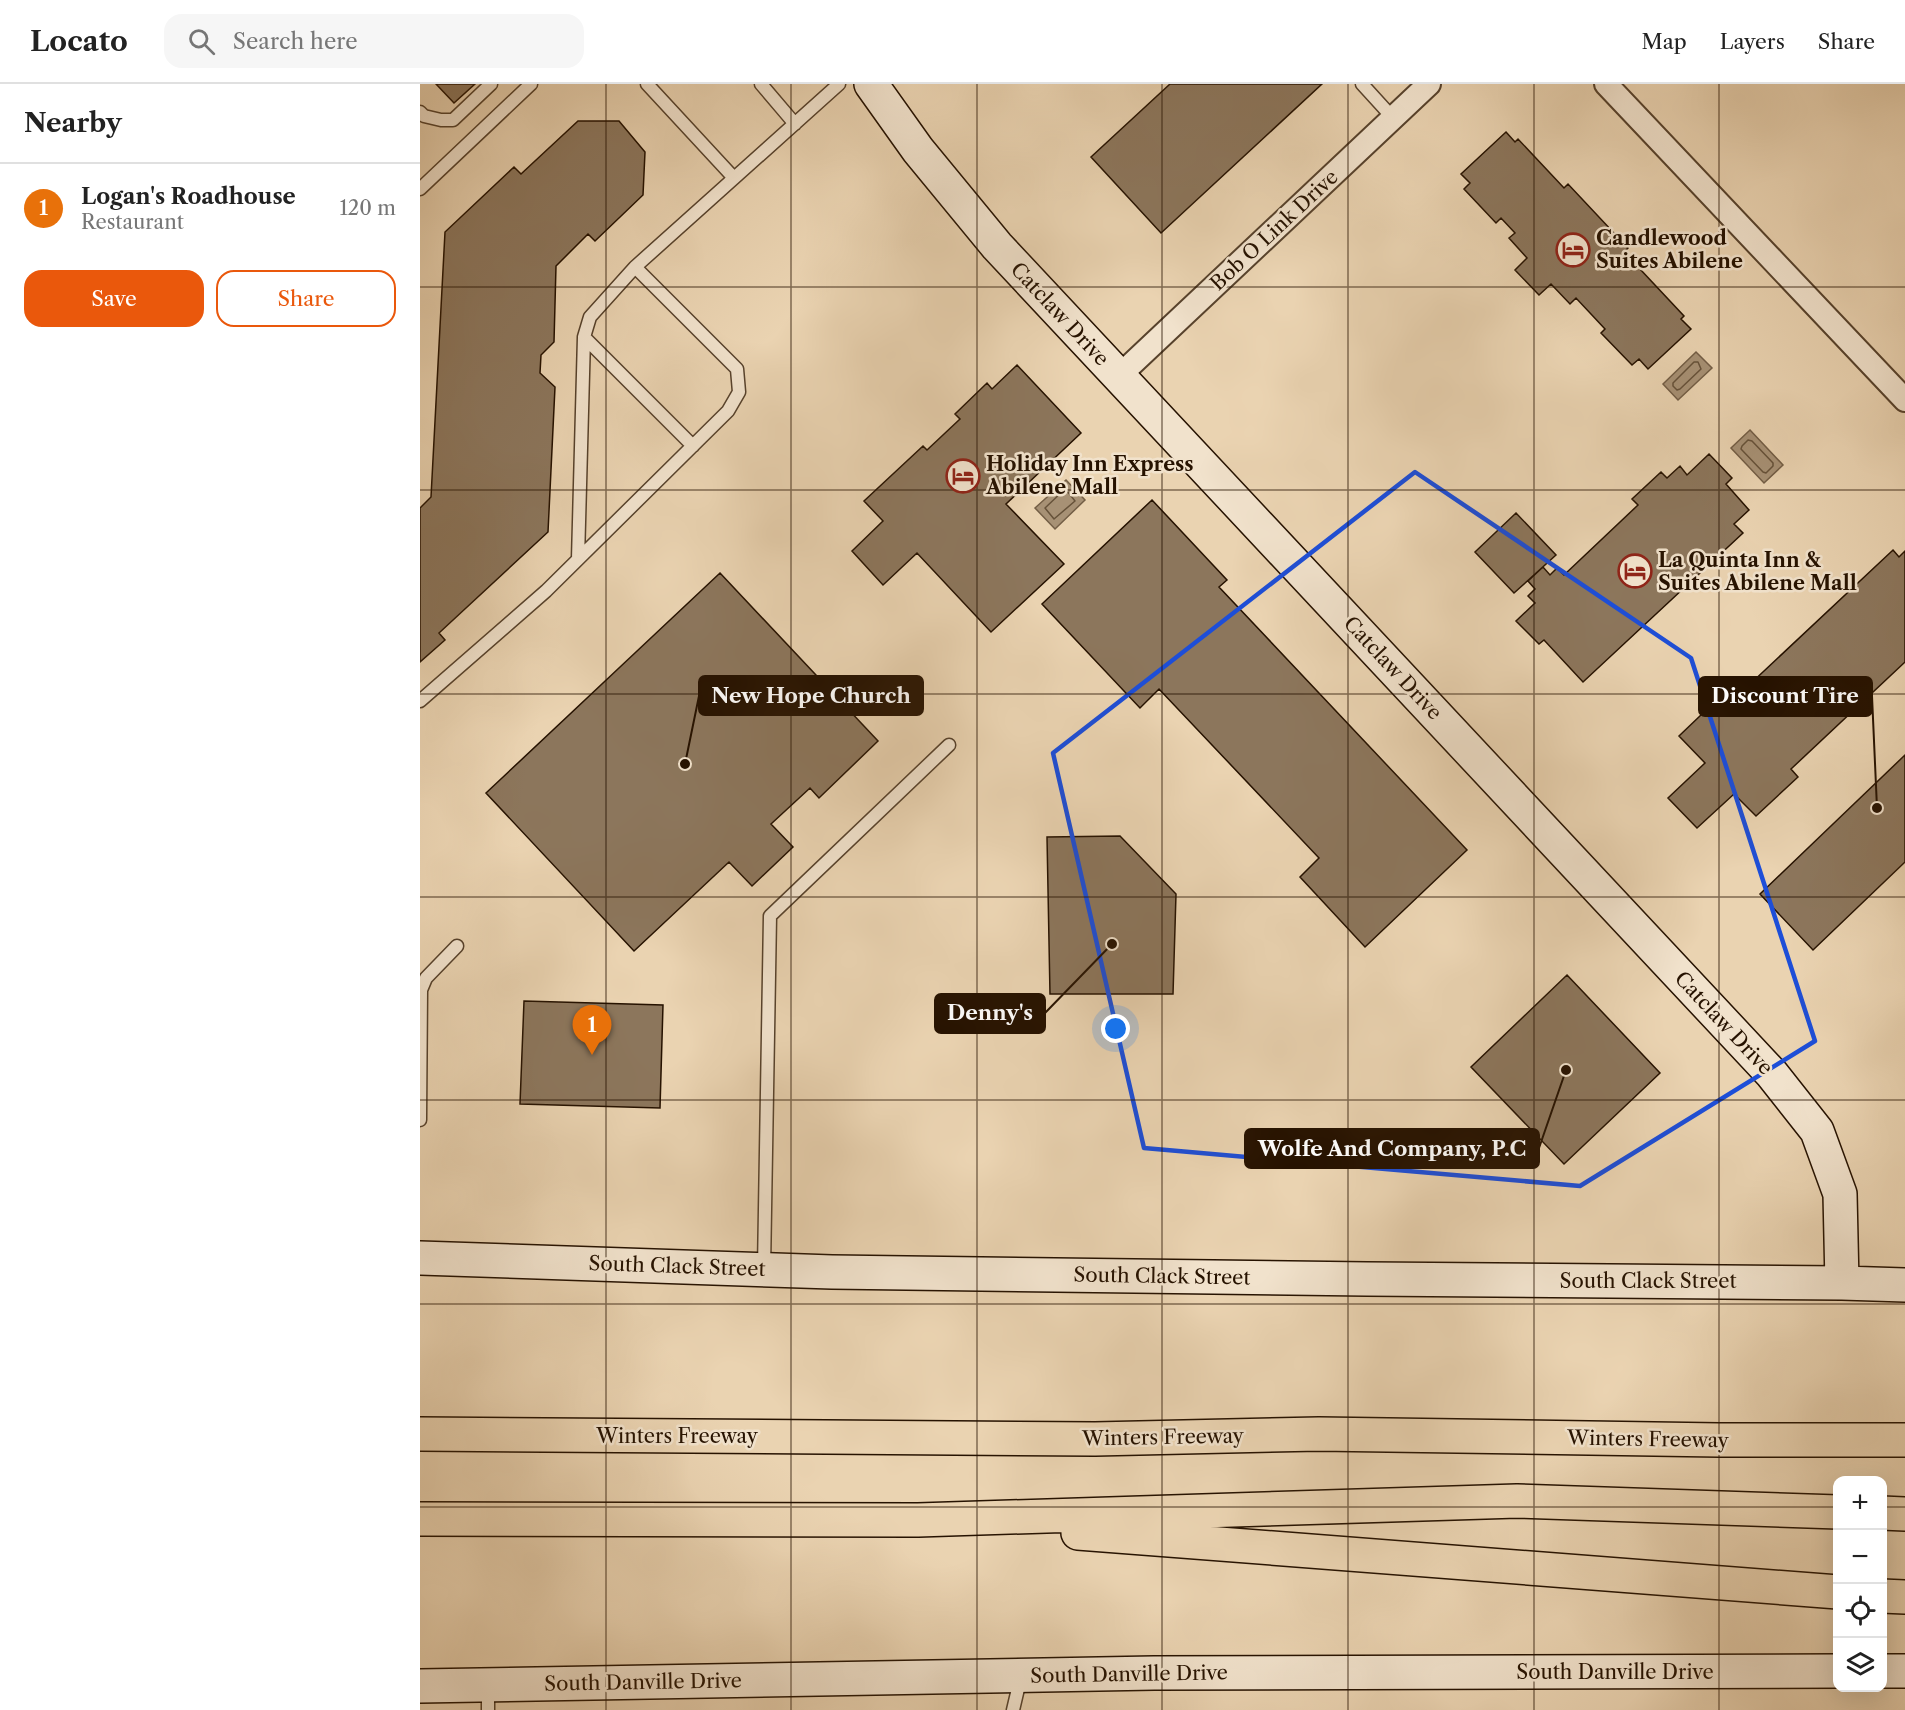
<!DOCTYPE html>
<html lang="en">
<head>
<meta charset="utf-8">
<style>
	:root { --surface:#fff; --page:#f6f6f6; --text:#222; --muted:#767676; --line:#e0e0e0; --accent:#ea580c }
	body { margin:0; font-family:"Libre Caslon Text",serif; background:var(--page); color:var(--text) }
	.controls { position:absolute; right:18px; bottom:18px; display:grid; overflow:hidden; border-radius:12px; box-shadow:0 6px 24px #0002 }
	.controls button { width:54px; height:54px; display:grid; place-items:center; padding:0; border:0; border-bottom:2px solid var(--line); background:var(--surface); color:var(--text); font:30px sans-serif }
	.you { position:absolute; left:696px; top:945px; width:21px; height:21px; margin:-15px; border:4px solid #fff; border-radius:50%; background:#1a73e8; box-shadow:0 0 0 9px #1a73e833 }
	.badge { display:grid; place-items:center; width:39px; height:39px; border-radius:50%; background:var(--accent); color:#fff; font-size:20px; font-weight:700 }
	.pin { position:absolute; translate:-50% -50px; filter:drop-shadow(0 2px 3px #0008) }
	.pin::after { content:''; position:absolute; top:32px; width:21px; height:18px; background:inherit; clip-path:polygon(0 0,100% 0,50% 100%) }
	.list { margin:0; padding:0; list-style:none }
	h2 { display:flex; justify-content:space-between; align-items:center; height:78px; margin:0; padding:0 24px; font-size:26px }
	h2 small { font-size:20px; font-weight:400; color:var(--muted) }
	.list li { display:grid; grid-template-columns:39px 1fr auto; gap:18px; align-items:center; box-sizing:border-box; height:90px; padding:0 24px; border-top:2px solid var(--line) }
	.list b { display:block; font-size:22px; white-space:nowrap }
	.list p { margin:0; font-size:20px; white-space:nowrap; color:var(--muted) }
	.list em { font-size:20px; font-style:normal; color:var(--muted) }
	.actions { display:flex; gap:12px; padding:18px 24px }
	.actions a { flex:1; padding:14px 0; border:2px solid var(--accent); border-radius:18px; text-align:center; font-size:21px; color:var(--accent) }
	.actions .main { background:var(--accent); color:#fff }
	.icon { flex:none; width:33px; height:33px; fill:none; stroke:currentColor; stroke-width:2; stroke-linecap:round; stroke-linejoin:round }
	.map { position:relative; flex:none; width:1485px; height:1626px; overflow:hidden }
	header { display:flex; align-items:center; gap:36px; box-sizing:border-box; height:84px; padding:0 30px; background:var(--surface); border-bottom:2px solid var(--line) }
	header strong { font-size:28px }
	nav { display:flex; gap:33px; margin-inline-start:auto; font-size:21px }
	.search { width:420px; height:54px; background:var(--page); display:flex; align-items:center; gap:15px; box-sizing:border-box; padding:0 21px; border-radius:18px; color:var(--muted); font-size:22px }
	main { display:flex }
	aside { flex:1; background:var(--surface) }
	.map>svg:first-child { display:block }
	.water { fill:#a79175; stroke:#735e46; stroke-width:1.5 }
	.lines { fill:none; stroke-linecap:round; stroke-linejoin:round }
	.shore { stroke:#66523a; stroke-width:1.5 }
	.building { fill:#8c765c; stroke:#261200; stroke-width:1.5 }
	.lane-casing { stroke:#57422c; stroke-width:15 }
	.street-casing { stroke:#57422c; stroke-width:26 }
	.secondary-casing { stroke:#261200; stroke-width:36 }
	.highway-casing { stroke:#261200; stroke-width:36 }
	.lane { stroke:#f1e2cc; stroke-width:12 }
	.street { stroke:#f1e2cc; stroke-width:22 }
	.secondary { stroke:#f1e2cc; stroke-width:33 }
	.highway { stroke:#ead3b1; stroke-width:33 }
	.marked { fill:none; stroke:#1d4ed8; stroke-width:4.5; stroke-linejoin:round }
	.grid { fill:none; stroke:#261200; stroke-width:1.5; stroke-opacity:0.55 }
	.labels { text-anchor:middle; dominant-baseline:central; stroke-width:5; stroke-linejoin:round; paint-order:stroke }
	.street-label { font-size:20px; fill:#261200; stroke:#f1e2cc }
	.poi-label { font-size:20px; font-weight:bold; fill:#261200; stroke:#f1e2cc; text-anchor:start }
	.leader { fill:none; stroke:#261200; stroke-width:2 }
	.callout-dot { fill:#261200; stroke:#f1e2cc; stroke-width:2 }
	.callout { fill:#261200; stroke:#261200; stroke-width:2 }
	.callout-label { font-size:21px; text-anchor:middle; font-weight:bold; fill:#fff }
</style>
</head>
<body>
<header>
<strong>Locato</strong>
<div class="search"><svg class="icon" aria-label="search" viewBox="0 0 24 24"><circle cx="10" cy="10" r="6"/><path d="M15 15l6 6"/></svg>Search here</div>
<nav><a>Map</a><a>Layers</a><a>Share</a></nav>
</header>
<main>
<aside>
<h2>Nearby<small></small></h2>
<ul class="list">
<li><span class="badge" style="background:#e8710a">1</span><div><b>Logan's Roadhouse</b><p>Restaurant</p></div><em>120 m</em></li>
</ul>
<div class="actions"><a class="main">Save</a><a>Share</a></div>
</aside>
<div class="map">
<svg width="1485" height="1626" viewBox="0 0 1485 1626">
	<rect width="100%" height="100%" fill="#ead3b1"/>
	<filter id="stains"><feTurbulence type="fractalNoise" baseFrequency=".00333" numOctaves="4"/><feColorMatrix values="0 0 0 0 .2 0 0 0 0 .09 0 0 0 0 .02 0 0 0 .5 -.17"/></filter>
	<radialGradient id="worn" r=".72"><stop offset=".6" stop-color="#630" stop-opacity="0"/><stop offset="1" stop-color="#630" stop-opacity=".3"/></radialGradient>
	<!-- water -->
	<path class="water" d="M 1276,268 L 1292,284 L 1258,316 L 1243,300 Z
		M 1330,346 L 1363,381 L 1344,399 L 1311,364 Z
		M 646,396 L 665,416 L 635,445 L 615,424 Z"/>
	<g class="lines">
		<!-- shore -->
		<path class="shore" d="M 1274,278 L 1278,278 L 1281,285 L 1260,305 L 1257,306 L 1253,302 L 1253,299 Z
			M 1328,356 L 1332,357 L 1353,379 L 1353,382 L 1346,389 L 1343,388 L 1321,365 L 1322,362 Z
			M 644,406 L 647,407 L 655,417 L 634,435 L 625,424 Z"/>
	</g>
	<!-- building -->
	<path class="building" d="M 16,0 L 55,0 L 34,19 Z
		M 750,0 L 902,0 L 741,149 L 671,73 Z
		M 158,37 L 199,37 L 225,68 L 223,111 L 175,157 L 168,150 L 136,182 L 134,258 L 121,271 L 120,289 L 135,303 L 128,448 L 19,549 L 25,556 L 0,578 L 0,424 L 11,413 L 25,148 L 94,83 L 101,90 Z
		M 1086,48 L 1095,58 L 1098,55 L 1144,104 L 1148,100 L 1208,164 L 1204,168 L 1264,232 L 1261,235 L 1271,245 L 1228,285 L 1219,275 L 1212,281 L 1181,249 L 1185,245 L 1156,214 L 1150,220 L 1131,200 L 1119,211 L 1095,186 L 1107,174 L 1089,154 L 1095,149 L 1081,134 L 1076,139 L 1044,105 L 1050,99 L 1041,90 Z
		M 597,281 L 661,349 L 586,420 L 644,480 L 571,548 L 497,469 L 463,501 L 432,467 L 463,437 L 444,417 L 503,362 L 507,366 L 540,335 L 535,330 L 567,299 L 572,305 Z
		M 1289,370 L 1312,394 L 1306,400 L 1329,426 L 1314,440 L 1323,449 L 1163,598 L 1124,556 L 1119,560 L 1096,537 L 1115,519 L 1108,512 L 1115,505 L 1108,497 L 1123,483 L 1130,491 L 1137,484 L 1144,491 L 1218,421 L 1212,415 L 1241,388 L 1247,394 L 1260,382 L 1267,391 Z
		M 732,416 L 807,496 L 799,503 L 1047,766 L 945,863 L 880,793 L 899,774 L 739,605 L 720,624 L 622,520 Z
		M 1096,429 L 1136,471 L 1094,509 L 1055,468 Z
		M 1473,466 L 1479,473 L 1485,467 L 1485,578 L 1371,685 L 1378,693 L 1336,732 L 1314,710 L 1277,744 L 1248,714 L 1285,679 L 1259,652 L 1304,609 L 1312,617 Z
		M 300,489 L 458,657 L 399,714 L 390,704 L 351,740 L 373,763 L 332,802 L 309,778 L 214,867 L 66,709 Z
		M 1485,671 L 1485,778 L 1393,866 L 1340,810 Z
		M 700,752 L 756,810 L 753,910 L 630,910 L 627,753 Z
		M 1147,891 L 1240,989 L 1144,1080 L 1051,983 Z
		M 104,917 L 243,921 L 240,1024 L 100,1020 Z"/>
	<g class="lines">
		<defs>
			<path id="lane" d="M 227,0 L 314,94
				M 341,0 L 375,40
				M 942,0 L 973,34
				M 0,28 L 4,32 L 21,36 L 33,36 L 71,0
				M 0,105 L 111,0
				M 164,253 L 273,362
				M 158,475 L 164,253 L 170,233 L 215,183
				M 0,617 L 126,507 L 308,327 L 319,308 L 317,285 L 215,183 L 419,0
				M 0,1036 L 1,906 L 6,894 L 37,862
				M 344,1184 L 350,832 L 529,661
				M 68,1626 L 68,1602
				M 593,1626 L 601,1592"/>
			<path id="street" d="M 1186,0 L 1485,316
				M 699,292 L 1009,0"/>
			<path id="secondary" d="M 451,0 L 498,66 L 577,162 L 1352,990 L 1397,1047 L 1420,1110 L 1422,1199
				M 0,1174 L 412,1188 L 947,1195 L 1422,1199 L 1485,1201
				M 1462,1587 L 1485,1587
				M 0,1602 L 734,1589 L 1418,1587"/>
			<path id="highway" d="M 0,1350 L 675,1355 L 899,1350 L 1299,1356 L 1485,1356
				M 1462,1429 L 1485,1430
				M 0,1435 L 498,1436 L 1097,1417 L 1418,1428
				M 658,1449 L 1418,1508
				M 1462,1512 L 1485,1513"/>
		</defs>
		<!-- lane casing -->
		<use href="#lane" class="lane-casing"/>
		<!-- street casing -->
		<use href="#street" class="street-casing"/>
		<!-- secondary casing -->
		<use href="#secondary" class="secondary-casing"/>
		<!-- highway casing -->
		<use href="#highway" class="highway-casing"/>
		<!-- lane -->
		<use href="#lane" class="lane"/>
		<!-- street -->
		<use href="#street" class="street"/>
		<!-- secondary -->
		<use href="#secondary" class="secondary"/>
		<!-- highway -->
		<use href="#highway" class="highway"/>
	</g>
	<!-- marked area -->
	<path class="marked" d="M 995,388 L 1271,574 L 1395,957 L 1160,1102 L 724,1064 L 633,669 Z"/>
	<!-- grid -->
	<path class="grid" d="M 186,0 L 186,1626M 371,0 L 371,1626M 557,0 L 557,1626M 742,0 L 742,1626M 928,0 L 928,1626M 1114,0 L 1114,1626M 1299,0 L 1299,1626M 0,203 L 1485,203M 0,406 L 1485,406M 0,610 L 1485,610M 0,813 L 1485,813M 0,1016 L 1485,1016M 0,1220 L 1485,1220M 0,1423 L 1418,1423M 1462,1423 L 1485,1423"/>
	<!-- icons -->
	<defs>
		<symbol id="hotel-ring" viewBox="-11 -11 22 22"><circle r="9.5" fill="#f1e2cc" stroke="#8f2418" stroke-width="1.5"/><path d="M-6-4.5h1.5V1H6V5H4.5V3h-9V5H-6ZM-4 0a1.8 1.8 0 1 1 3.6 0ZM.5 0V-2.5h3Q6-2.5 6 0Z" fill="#8f2418"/></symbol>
	</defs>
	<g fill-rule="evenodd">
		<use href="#hotel-ring" x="1134" y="147" width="38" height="38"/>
		<use href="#hotel-ring" x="524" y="373" width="38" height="38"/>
		<use href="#hotel-ring" x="1196" y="468" width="38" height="38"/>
	</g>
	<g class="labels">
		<!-- street labels -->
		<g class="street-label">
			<text transform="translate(854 146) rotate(-43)">Bob O Link Drive</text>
			<text transform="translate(640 230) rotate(47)">Catclaw Drive</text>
			<text transform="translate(973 584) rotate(47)">Catclaw Drive</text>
			<text transform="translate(1304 939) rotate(47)">Catclaw Drive</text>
			<text transform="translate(257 1182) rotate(2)">South Clack Street</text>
			<text transform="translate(742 1192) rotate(1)">South Clack Street</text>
			<text x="1228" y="1197">South Clack Street</text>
			<text x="257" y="1352">Winters Freeway</text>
			<text transform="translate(743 1353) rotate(-1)">Winters Freeway</text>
			<text transform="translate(1228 1355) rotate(1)">Winters Freeway</text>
			<text x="1195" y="1588">South Danville Drive</text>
			<text transform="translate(709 1590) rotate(-1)">South Danville Drive</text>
			<text transform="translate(223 1598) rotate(-1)">South Danville Drive</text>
		</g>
		<!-- poi labels -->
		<g class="poi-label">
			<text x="1176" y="154">Candlewood<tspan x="1176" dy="23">Suites Abilene</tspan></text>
			<text x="566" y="380">Holiday Inn Express<tspan x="566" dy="23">Abilene Mall</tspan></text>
			<text x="1238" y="476">La Quinta Inn &amp;<tspan x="1238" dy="23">Suites Abilene Mall</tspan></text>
		</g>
	</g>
	<!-- callouts -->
	<path class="leader" d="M265 680L279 612M1457 724L1452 612M692 860L625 929M1146 986L1119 1064"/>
	<g class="callout-dot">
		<circle cx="265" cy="680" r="6"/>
		<circle cx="1457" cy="724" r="6"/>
		<circle cx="692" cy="860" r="6"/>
		<circle cx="1146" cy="986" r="6"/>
	</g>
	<g class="callout">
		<rect x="279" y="592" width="224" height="39" rx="6"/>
		<rect x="1279" y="593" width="173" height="39" rx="6"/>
		<rect x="515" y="910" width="110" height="39" rx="6"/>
		<rect x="825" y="1045" width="294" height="39" rx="6"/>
	</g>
	<g class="callout-label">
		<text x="391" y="619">New Hope Church</text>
		<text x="1365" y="619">Discount Tire</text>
		<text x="570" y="936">Denny's</text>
		<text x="972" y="1072">Wolfe And Company, P.C</text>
	</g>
	<rect width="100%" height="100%" filter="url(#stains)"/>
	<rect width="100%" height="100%" fill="url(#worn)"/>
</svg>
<div class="controls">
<button>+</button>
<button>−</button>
<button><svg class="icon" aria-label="locate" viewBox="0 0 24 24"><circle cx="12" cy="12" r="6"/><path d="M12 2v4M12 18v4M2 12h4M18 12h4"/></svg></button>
<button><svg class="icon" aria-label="layers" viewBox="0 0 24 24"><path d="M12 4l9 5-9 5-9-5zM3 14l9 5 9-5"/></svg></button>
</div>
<div class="you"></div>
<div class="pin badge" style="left:172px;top:971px;background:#e8710a">1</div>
</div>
</main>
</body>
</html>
